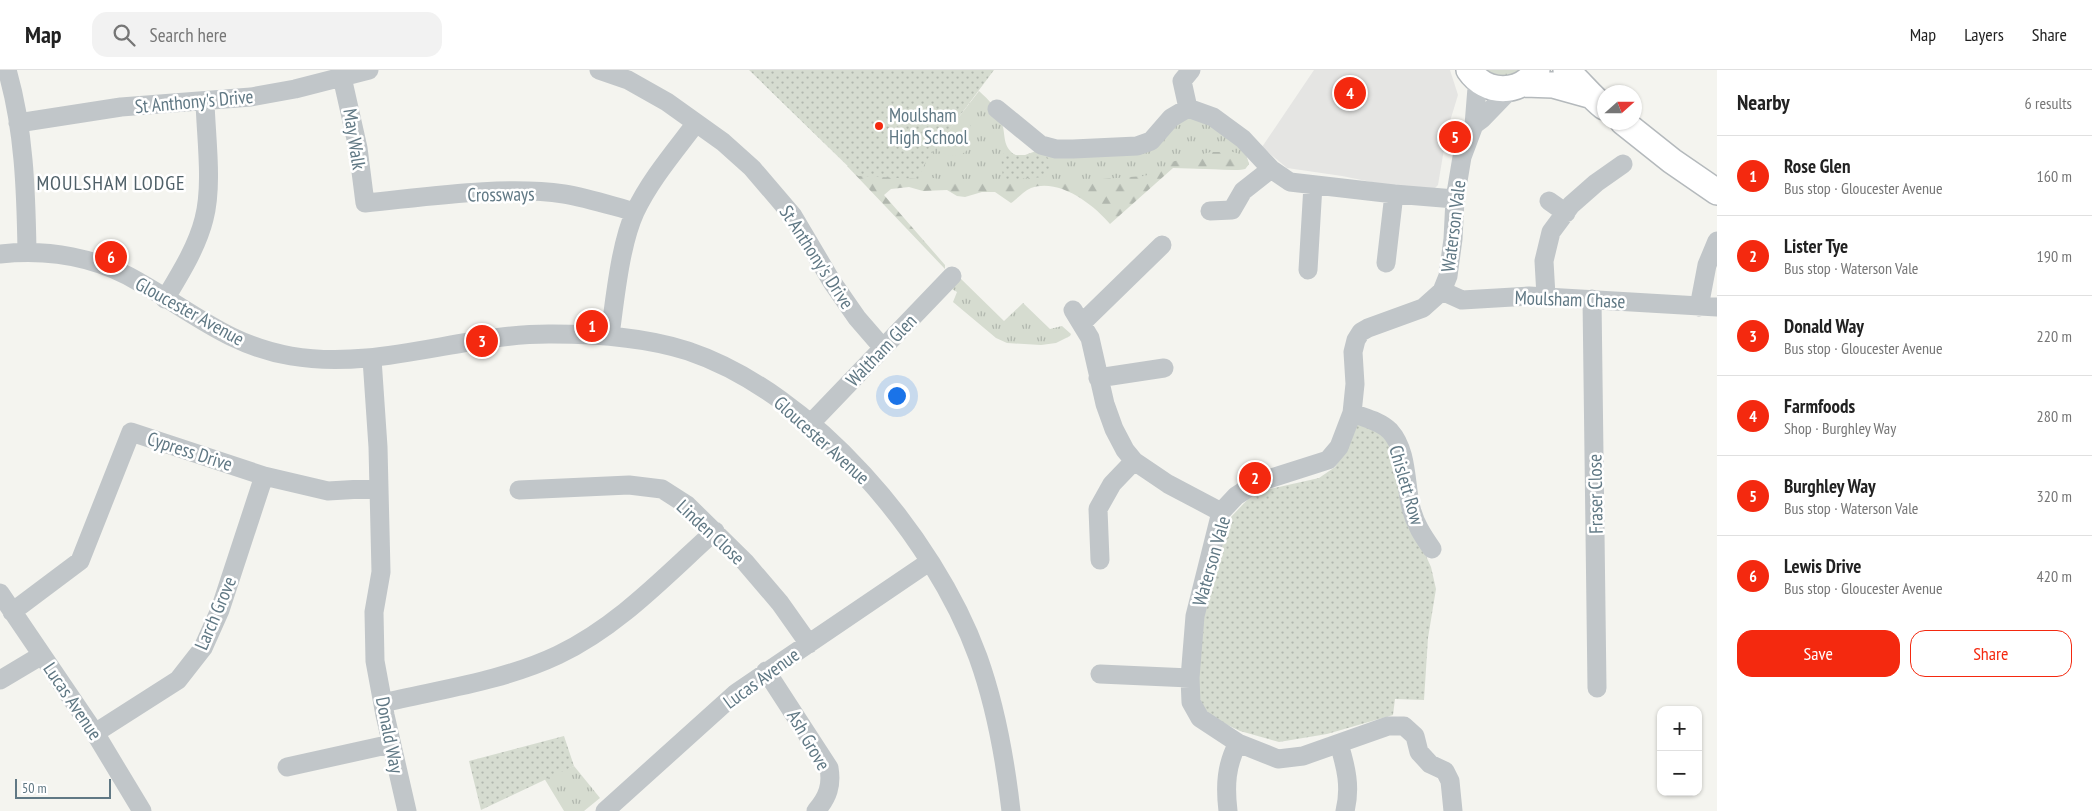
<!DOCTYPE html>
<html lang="en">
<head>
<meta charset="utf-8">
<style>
	:root { --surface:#fff; --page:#f2f2f2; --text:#222; --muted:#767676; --line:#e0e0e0; --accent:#f4290f }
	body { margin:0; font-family:"PT Sans Narrow",sans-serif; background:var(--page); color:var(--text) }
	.controls { position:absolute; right:15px; bottom:15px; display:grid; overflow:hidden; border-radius:10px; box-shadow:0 1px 4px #0004 }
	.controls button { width:45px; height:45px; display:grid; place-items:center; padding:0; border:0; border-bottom:1px solid var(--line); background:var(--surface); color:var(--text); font:25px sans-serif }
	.compass { position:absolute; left:1597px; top:15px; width:45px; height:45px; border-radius:50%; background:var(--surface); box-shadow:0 1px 4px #0004; rotate:69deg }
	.scale { position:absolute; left:15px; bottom:12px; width:96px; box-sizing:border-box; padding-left:5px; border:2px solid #607884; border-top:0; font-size:14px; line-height:18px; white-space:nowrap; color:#607884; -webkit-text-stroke:4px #fff; paint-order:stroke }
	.you { position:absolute; left:896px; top:325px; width:18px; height:18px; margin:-12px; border:4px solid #fff; border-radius:50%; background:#1a73e8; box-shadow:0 0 0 8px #1a73e833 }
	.badge { display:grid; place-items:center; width:32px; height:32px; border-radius:50%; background:var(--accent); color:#fff; font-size:16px; font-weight:700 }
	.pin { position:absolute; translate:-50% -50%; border:2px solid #fff; box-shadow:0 1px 5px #0006 }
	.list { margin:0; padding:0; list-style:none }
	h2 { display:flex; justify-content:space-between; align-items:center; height:65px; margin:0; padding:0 20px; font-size:21px }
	h2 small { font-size:16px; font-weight:400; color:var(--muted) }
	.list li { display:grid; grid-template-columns:32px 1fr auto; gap:15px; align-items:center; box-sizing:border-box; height:80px; padding:0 20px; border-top:1px solid var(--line) }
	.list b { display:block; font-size:19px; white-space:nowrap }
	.list p { margin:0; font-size:16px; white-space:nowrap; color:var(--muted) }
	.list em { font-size:16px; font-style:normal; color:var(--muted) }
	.actions { display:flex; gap:10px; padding:15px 20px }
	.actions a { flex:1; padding:11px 0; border:1px solid var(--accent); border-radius:15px; text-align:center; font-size:18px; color:var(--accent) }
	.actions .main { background:var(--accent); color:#fff }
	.icon { flex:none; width:28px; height:28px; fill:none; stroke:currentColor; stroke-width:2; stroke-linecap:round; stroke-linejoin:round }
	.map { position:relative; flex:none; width:1717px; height:741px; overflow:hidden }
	header { display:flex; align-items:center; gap:30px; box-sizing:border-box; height:70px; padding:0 25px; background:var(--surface); border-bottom:1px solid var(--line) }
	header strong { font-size:24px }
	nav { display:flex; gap:28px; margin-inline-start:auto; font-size:18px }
	.search { width:350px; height:45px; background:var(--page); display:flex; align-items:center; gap:12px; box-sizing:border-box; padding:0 18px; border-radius:15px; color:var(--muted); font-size:19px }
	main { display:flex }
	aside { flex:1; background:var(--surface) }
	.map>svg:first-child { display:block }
	.built { fill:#e5e5e3 }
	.grass { fill:url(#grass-tufts) }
	.forest { fill:url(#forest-firs) }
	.park { fill:url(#park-dots) }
	.pitch { fill:#d6dcd0 }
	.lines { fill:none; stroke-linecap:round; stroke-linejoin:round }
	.major-casing { stroke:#b4b9bc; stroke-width:28 }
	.minor { stroke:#c1c6c9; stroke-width:19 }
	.major { stroke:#fff; stroke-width:25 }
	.poi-dot { fill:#f4290f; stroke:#fff; stroke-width:2 }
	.labels { text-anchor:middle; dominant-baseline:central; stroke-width:5; stroke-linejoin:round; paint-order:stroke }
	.street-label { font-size:19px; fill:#607884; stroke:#fff }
	.poi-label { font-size:19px; fill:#607884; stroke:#fff; text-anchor:start }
	.neighbourhood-label { font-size:20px; letter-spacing:1px; fill:#4f6068; stroke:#fff }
</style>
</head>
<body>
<header>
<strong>Map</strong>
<div class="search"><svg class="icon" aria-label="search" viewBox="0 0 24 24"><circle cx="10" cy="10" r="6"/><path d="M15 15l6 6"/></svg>Search here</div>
<nav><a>Map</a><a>Layers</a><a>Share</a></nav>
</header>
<main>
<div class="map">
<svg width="1717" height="741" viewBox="0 0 1717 741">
	<defs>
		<pattern id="grass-tufts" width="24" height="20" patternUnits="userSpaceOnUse" patternTransform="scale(1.25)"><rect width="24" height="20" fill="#d6dcd0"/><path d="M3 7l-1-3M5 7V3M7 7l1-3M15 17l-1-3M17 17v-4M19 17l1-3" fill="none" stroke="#b1b7ae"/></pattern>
		<pattern id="forest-firs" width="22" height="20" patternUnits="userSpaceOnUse" patternTransform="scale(1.25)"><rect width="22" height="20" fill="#d6dcd0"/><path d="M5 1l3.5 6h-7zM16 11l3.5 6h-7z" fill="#b1b7ae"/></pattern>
		<pattern id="park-dots" width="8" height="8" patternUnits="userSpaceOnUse" patternTransform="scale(1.25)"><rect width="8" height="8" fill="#d6dcd0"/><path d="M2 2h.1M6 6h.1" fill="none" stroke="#b1b7ae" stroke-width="1.8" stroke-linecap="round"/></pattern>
	</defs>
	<rect width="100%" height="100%" fill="#f4f4ef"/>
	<!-- built -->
	<path class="built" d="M 1314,0 L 1450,0 L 1458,25 L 1447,61 L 1438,115 L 1433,120 L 1386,115 L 1342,106 L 1287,98 L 1262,77 Z"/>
	<!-- grass -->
	<path class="grass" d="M 1487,0 L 1520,0 C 1509,8 1498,7 1487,0 Z
		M 979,21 C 988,29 999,40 1002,53 C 1006,66 1002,76 1015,85 L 1025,85 L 1036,81 L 1129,83 L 1185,47 L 1200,48 L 1244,78 L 1249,94 L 1245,99 L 1237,100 L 1173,97 L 1155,113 L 925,116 L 918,109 L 925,91 Z
		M 958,206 L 1004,251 L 1023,233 L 1050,259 L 1062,256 L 1071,264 L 1070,266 L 1056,273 L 1041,275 L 1007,273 L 996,268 L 953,232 L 957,222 L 952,219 Z
		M 574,696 L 600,728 L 584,741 L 564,741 L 544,708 Z"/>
	<!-- forest -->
	<path class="forest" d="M 1211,82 L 1233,82 L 1246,86 L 1249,94 L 1245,99 L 1237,100 L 1173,98 L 1110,154 C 1093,134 1059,108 1031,118 C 1024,121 1017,129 1011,133 L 995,122 L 982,122 L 965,127 L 957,126 L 947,120 L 923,121 L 909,117 L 891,119 L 884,125 L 945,195 L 945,199 L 847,96 L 864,98 L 925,91 L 925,102 L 928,107 L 948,111 L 1004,113 L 1075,111 L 1144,106 L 1158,102 L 1171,92 Z"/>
	<!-- park -->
	<path class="park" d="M 749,0 L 994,0 L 926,91 L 918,109 L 858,106 Z
		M 1007,80 C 1018,89 1029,86 1043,83 L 1050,90 L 1052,97 L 1046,107 L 1003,110 L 1001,86 Z
		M 1358,353 L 1374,358 L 1388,370 L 1422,477 L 1431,497 L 1436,519 L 1428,568 L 1424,630 L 1395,629 L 1393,645 L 1327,664 L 1279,672 L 1240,661 L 1213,648 L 1201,635 L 1198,615 L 1201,548 L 1222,464 L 1231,447 L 1248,429 L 1266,420 L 1319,408 L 1335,397 L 1345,382 Z
		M 564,666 L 574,696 L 481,740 L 469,691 Z"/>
	<!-- pitch -->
	<path class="pitch" d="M 962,46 C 988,66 964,99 937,80 Z"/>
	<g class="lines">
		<defs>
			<path id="major" d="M 1469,0 C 1486,25 1520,25 1537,0
				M 1566,0 C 1580,12 1590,26 1604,37
				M 1524,14 L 1553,15 L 1589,25
				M 1623,52 L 1672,91 L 1717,122"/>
		</defs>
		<!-- major casing -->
		<use href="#major" class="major-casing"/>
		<!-- minor -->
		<path class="minor" d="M 7,0 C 24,58 26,121 27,181
			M 599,0 L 628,10 L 667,32 L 723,72 L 752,98 L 793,146 L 832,212 L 857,248 L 883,278
			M 342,7 L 358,78 L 365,133 C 426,127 504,115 564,124 C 588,128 612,136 635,142
			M 1188,38 L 1182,11 L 1191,0
			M 997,39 L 1041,75 L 1056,79 L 1073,79 L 1137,76 L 1151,71 L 1171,48 L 1188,38 L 1213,47 L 1243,69 L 1271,99 L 1290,112 L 1394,124 L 1455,129
			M 18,53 L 121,37 L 251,27 L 295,19 L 369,0
			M 1474,55 L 1482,49 L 1511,19
			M 1549,131 L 1566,143
			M 1210,141 L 1232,140 L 1243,121 L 1271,99
			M 0,184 C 48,179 97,187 139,212 C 191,241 230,276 291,286 C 380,301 464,263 552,264 C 598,264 644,267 688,281 C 813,323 934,466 978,587 C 996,637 1005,688 1011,741
			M 1386,193 L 1394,124
			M 1308,200 L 1313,115
			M 1442,221 L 1462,230 L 1529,226 L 1717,237
			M 1546,226 L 1544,191 L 1551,162 L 1571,135 L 1596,113 L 1623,94
			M 165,229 C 180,204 197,177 204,149 C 213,115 206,67 205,32
			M 1592,229 L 1597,618
			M 1699,237 L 1707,195 L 1717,171
			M 1073,240 L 1090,268 L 1105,334 L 1114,359 L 1125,380 L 1134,391 L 1168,414 L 1221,442
			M 1082,253 L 1162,175
			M 610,265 C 615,229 620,175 635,142 C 650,110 675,81 696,53
			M 372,289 L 378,377 L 381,502 L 374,542 L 375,591 L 385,645 L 407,741
			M 1098,308 L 1164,298
			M 1352,343 C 1365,348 1380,351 1390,361 C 1408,381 1405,414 1411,438 C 1415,454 1423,466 1432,479
			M 810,354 L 952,206
			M 519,420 L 629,415 L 662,419 L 687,435 L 745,492 L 780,533 L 809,574
			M 1100,490 L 1098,439 L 1112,414 L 1134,391
			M 0,523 L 95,663 L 142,741
			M 12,542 L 80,491 L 131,362 L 264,406 L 328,421 L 379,418
			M 766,601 L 829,698 C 832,715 828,727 816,741
			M 1100,604 L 1190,608
			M 0,610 L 42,585
			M 383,633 C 442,619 503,611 558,585 C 619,556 666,505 715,461
			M 95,663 L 178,610 L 203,578 L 220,540 L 264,406
			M 1339,674 C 1346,697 1351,717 1345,741
			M 287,697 L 391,674
			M 605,741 L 736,623 L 929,492
			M 1228,741 C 1225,716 1226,695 1238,673
			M 1453,741 L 1450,711 L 1445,701 L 1430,694 L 1419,682 L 1415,666 L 1404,656 L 1388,656 L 1303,686 L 1278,689 L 1238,673 L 1200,648 L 1191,632 L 1190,608 L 1195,546 L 1221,442 L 1236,426 L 1256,413 L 1328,390 L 1339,377 L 1352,343 L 1355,314 L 1353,282 L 1356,270 L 1361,262 L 1368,258 L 1423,238 L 1442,221 L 1448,206 L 1453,169 L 1455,129 L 1462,87 L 1474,55 L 1477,18 L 1473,5"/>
		<!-- major -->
		<use href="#major" class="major"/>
	</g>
	<!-- markers -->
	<circle class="poi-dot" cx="879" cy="56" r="5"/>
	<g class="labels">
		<!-- street labels -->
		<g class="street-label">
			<text transform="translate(194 31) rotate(-5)">St Anthony's Drive</text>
			<text transform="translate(355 69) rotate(81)">May Walk</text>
			<text transform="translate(501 124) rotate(-1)">Crossways</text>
			<text transform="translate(1453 156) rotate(-83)">Waterson Vale</text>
			<text transform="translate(817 187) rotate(57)">St Anthony's Drive</text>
			<text transform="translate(1570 229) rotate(2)">Moulsham Chase</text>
			<text transform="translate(190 241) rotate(29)">Gloucester Avenue</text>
			<text transform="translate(881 280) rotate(-46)">Waltham Glen</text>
			<text transform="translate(822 370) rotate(42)">Gloucester Avenue</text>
			<text transform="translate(190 381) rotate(18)">Cypress Drive</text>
			<text transform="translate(1407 415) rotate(74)">Chislett Row</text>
			<text transform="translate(1595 424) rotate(-91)">Fraser Close</text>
			<text transform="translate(711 462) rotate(43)">Linden Close</text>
			<text transform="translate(1211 491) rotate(-74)">Waterson Vale</text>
			<text transform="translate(215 543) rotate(-67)">Larch Grove</text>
			<text transform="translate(761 608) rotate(-36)">Lucas Avenue</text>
			<text transform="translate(73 631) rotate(56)">Lucas Avenue</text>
			<text transform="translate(390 665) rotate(79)">Donald Way</text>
			<text transform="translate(809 670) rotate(60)">Ash Grove</text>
		</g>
		<!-- poi labels -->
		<g class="poi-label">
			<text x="889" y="45">Moulsham<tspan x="889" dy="22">High School</tspan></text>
		</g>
		<!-- neighbourhood labels -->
		<g class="neighbourhood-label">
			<text x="111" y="113">MOULSHAM LODGE</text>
		</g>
	</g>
</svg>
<div class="controls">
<button>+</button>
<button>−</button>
</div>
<svg class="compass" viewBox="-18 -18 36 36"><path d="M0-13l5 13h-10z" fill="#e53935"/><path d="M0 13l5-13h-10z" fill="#767676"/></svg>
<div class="scale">50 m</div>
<div class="you"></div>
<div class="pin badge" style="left:592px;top:256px">1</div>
<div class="pin badge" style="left:1255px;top:408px">2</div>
<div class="pin badge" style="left:482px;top:271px">3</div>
<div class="pin badge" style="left:1350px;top:23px">4</div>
<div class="pin badge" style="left:1455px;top:67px">5</div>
<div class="pin badge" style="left:111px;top:187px">6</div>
</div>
<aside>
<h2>Nearby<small>6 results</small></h2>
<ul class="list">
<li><span class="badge">1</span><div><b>Rose Glen</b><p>Bus stop · Gloucester Avenue</p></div><em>160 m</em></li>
<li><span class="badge">2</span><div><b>Lister Tye</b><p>Bus stop · Waterson Vale</p></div><em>190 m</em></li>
<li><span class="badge">3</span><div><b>Donald Way</b><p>Bus stop · Gloucester Avenue</p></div><em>220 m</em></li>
<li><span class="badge">4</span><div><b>Farmfoods</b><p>Shop · Burghley Way</p></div><em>280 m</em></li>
<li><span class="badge">5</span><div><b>Burghley Way</b><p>Bus stop · Waterson Vale</p></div><em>320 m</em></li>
<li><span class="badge">6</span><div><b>Lewis Drive</b><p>Bus stop · Gloucester Avenue</p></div><em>420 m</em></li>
</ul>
<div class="actions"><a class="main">Save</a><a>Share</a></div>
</aside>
</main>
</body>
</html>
